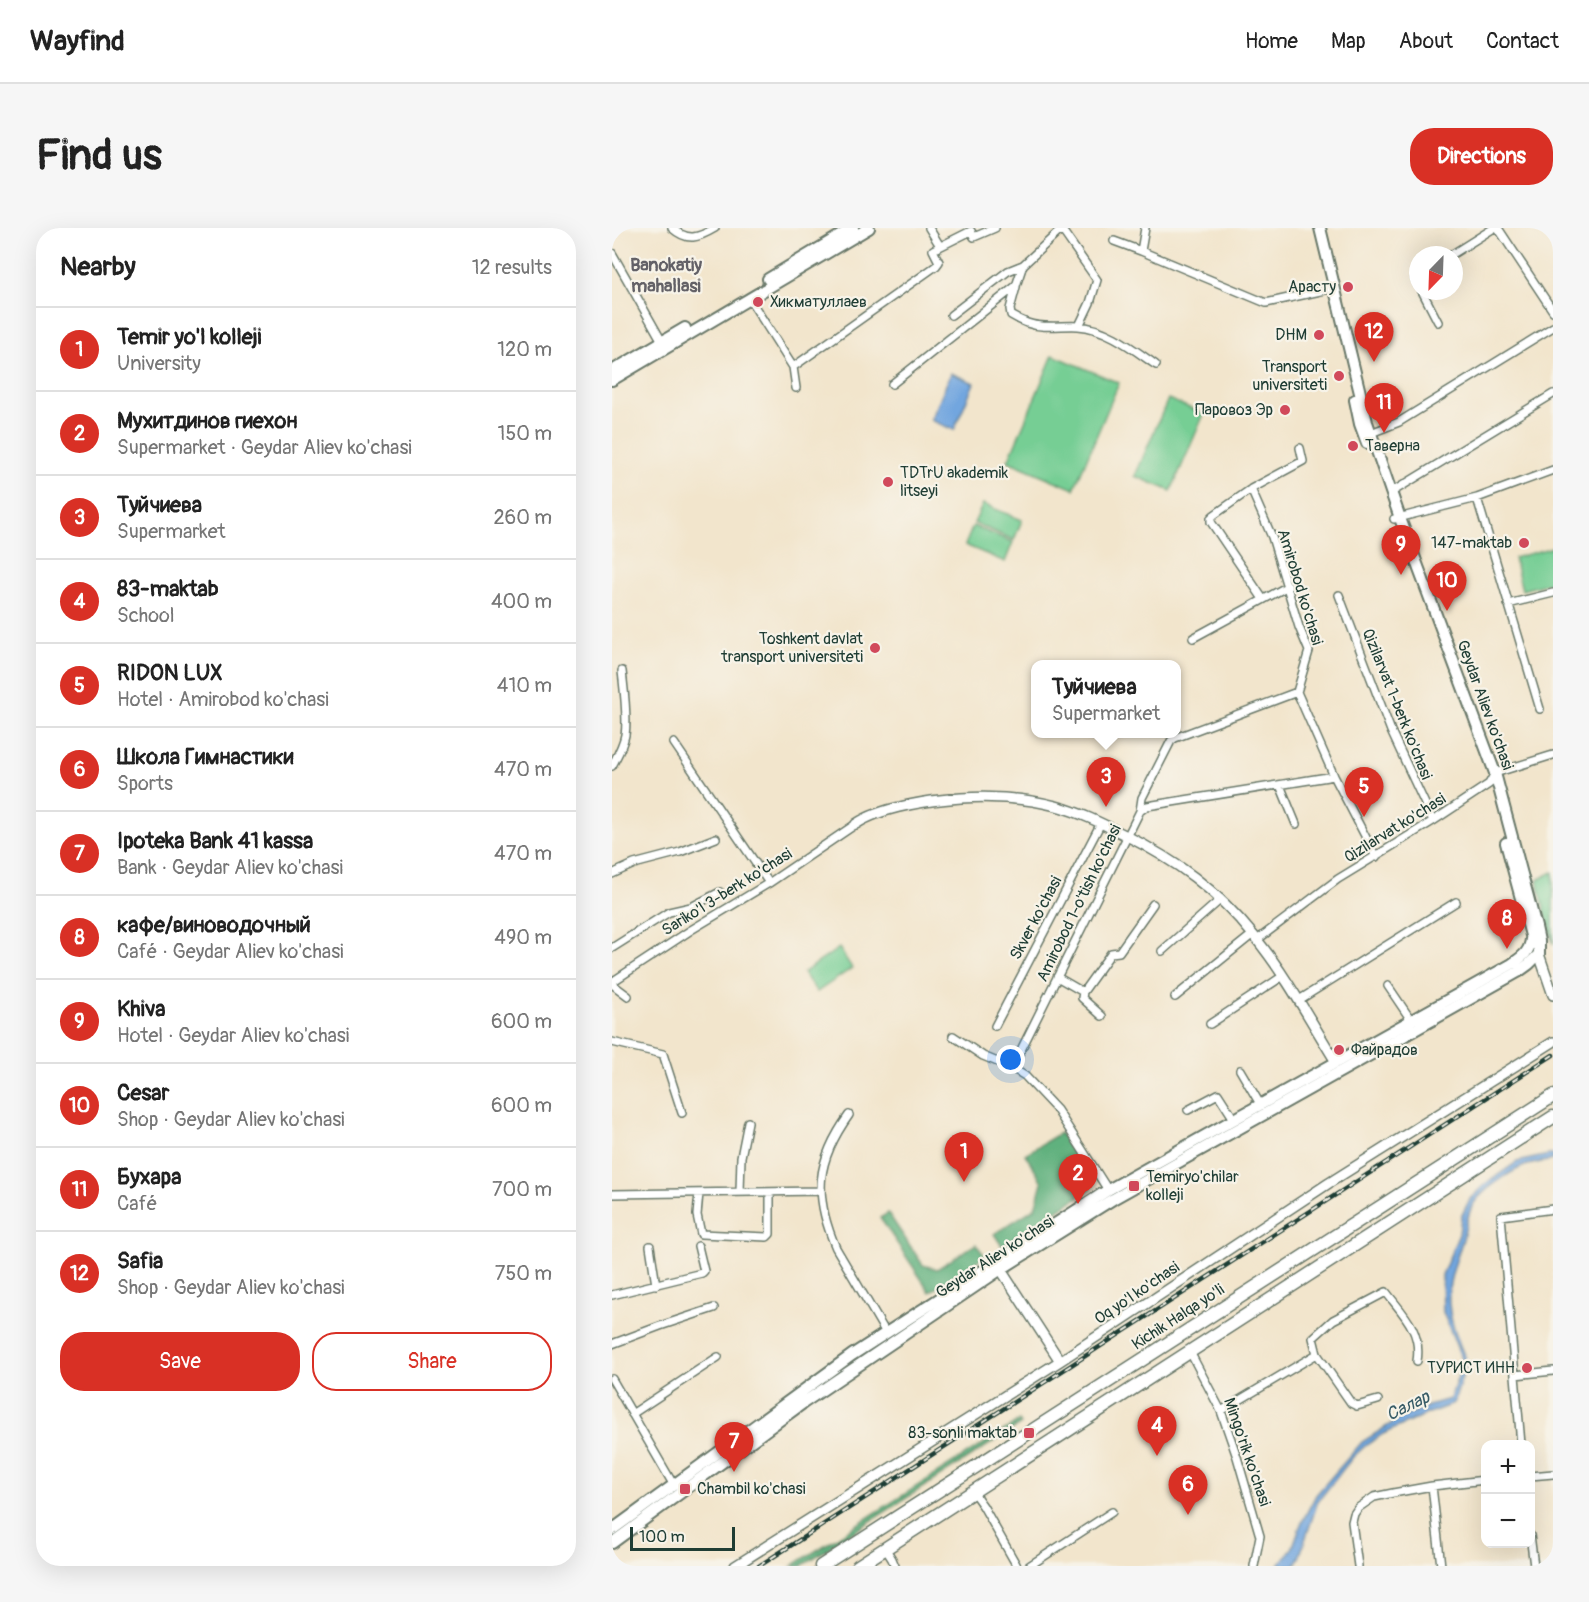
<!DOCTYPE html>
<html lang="en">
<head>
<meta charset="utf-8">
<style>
	:root { --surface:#fff; --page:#f6f6f6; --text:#222; --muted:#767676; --line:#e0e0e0; --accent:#d93025 }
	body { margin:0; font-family:Pangolin,sans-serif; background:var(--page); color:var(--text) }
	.controls { position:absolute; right:18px; bottom:18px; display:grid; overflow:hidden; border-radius:12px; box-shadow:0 6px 24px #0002 }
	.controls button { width:54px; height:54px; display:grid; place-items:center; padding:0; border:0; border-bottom:2px solid var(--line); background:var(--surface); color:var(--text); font:30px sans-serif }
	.compass { position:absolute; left:797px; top:18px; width:54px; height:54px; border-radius:50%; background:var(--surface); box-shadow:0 6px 24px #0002; rotate:203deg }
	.scale { position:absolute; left:18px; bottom:15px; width:105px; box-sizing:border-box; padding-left:6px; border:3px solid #1f3d34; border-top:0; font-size:16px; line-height:21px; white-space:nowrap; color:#1f3d34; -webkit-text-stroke:4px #f7f3e8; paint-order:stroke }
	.you { position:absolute; left:399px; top:832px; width:21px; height:21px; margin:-15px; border:4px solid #fff; border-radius:50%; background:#1a73e8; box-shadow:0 0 0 9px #1a73e833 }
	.badge { display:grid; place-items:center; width:39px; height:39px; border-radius:50%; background:var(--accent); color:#fff; font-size:20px; font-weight:700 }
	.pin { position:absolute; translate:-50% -50px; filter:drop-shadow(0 2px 3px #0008) }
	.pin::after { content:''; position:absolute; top:32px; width:21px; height:18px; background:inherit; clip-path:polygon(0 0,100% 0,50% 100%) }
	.popup { position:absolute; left:419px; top:432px; width:150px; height:78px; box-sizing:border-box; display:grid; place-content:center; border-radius:12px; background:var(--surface); filter:drop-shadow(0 2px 4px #0005); font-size:20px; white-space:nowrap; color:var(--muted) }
	.popup b { font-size:22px; color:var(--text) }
	.popup::after { content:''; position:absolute; left:50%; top:100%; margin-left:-12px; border:12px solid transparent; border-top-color:var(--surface) }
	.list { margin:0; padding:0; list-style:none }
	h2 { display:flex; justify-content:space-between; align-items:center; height:78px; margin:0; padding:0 24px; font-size:26px }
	h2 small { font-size:20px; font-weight:400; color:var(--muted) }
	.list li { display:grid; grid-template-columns:39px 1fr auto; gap:18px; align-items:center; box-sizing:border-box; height:84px; padding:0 24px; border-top:2px solid var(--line) }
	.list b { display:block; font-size:22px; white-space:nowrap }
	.list p { margin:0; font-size:20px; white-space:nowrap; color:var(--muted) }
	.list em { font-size:20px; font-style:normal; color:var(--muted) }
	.actions { display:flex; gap:12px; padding:18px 24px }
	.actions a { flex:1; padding:14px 0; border:2px solid var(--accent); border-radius:24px; text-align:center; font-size:21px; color:var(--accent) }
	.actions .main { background:var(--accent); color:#fff }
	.map { position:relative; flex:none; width:941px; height:1338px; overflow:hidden; border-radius:24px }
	header { display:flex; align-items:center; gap:36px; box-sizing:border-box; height:84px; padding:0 30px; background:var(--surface); border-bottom:2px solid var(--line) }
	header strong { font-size:28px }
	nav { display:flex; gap:33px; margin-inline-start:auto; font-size:21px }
	.intro { display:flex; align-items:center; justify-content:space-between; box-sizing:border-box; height:144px; padding:0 36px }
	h1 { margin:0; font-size:42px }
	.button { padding:15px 27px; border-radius:24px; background:var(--accent); color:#fff; font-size:21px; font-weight:700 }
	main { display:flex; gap:36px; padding:0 36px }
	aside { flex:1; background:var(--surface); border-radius:24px; box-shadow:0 6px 24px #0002 }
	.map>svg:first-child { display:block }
	.green { fill:#76ce94; stroke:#4a8664; stroke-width:1.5 }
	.forest { fill:#60b17e; stroke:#407759; stroke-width:1.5 }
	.water { fill:#72a6df; stroke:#48728a; stroke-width:1.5 }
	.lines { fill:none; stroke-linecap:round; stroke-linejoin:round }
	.minor-casing { stroke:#697869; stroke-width:10 }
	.tertiary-casing { stroke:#697869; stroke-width:12 }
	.secondary-casing { stroke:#697869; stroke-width:14 }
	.trunk-casing { stroke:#697869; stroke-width:15 }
	.minor { stroke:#fff; stroke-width:7 }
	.tertiary { stroke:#fff; stroke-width:9 }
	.secondary { stroke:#fff; stroke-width:10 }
	.trunk { stroke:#fff; stroke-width:12 }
	.rail-casing { stroke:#1f3d34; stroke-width:4.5 }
	.rail { stroke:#f7f3e8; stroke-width:2; stroke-dasharray:7; stroke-linecap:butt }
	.poi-dot { fill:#d1495b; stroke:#f7f3e8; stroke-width:2 }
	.labels { text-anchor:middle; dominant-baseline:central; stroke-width:4.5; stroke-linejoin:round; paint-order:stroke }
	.poi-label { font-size:16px; fill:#1f3d34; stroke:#f7f3e8; text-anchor:end }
	.street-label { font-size:16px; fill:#1f3d34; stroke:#f7f3e8 }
	.neighbourhood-label { font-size:18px; font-weight:bold; fill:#636167; stroke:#f7f3e8 }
	.water-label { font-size:18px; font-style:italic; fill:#385c67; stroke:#f7f3e8 }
</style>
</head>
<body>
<header>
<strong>Wayfind</strong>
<nav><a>Home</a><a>Map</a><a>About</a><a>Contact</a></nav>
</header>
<div class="intro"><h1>Find us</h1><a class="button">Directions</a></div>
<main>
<aside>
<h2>Nearby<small>12 results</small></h2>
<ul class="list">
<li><span class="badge">1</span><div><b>Temir yo'l kolleji</b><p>University</p></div><em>120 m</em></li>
<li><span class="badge">2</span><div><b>Мухитдинов гиехон</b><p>Supermarket · Geydar Aliev ko'chasi</p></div><em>150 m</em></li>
<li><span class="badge">3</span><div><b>Туйчиева</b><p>Supermarket</p></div><em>260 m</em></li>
<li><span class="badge">4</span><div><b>83-maktab</b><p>School</p></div><em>400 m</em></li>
<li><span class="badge">5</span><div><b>RIDON LUX</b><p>Hotel · Amirobod ko'chasi</p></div><em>410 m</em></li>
<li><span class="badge">6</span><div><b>Школа Гимнастики</b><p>Sports</p></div><em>470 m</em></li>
<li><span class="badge">7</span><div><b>Ipoteka Bank 41 kassa</b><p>Bank · Geydar Aliev ko'chasi</p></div><em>470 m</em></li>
<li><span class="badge">8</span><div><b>кафе/виноводочный</b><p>Café · Geydar Aliev ko'chasi</p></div><em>490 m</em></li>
<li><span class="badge">9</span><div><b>Khiva</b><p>Hotel · Geydar Aliev ko'chasi</p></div><em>600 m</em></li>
<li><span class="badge">10</span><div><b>Cesar</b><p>Shop · Geydar Aliev ko'chasi</p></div><em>600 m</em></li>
<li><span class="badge">11</span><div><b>Бухара</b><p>Café</p></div><em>700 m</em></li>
<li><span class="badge">12</span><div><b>Safia</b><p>Shop · Geydar Aliev ko'chasi</p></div><em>750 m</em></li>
</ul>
<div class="actions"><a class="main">Save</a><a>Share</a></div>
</aside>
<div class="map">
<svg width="941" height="1338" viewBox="0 0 941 1338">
	<rect width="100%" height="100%" fill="#f7f3e8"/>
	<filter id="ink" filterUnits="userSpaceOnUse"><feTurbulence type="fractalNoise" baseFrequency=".0167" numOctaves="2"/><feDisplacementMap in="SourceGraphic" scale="12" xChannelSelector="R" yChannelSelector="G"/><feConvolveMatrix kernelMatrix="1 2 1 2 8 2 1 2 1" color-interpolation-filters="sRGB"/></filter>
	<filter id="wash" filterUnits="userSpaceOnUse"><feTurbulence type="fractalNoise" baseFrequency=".008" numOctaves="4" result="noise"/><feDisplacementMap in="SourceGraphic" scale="24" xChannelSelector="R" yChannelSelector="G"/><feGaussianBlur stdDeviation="1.35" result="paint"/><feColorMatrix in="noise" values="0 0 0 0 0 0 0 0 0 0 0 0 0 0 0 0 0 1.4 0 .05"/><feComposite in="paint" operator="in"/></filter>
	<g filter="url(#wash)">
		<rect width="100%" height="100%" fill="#f2e5cc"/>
		<!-- green -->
		<path class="green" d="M 441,127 L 507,155 L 462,261 L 396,233 Z
			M 556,171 L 592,186 L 559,263 L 523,248 Z
			M 371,276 L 410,292 L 402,312 L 362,295 Z
			M 361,298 L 401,314 L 393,334 L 353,317 Z
			M 941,319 L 941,354 L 910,362 L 902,330 Z
			M 941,644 L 941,716 L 925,652 Z
			M 227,720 L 240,740 L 205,764 L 191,745 Z"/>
		<!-- forest -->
		<path class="forest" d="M 448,905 L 478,947 L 479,961 L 390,1018 L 382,1006 L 423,980 L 430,954 L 413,926 Z
			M 276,985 L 311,1037 L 325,1041 L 364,1016 L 373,1028 L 318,1064 L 268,990 Z
			M 407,1193 L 409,1196 L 189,1338 L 180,1338 Z"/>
		<!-- water -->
		<path class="water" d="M 339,145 L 362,155 L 342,202 L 319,192 Z
			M 941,926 L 941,932 C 931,934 919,935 910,939 C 896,945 871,962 862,975 C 854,987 854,1002 850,1014 C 845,1030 838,1047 837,1063 C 835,1087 845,1112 855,1134 L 842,1174 L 838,1177 L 817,1185 L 771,1206 L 753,1218 L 741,1229 L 706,1273 L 687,1330 L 682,1338 L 666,1338 L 680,1321 L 689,1296 L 704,1267 L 750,1214 L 785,1192 L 821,1176 L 838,1171 L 851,1134 L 831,1084 L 830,1047 L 847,1006 L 849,989 L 858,971 L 873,956 L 905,934 Z"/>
	</g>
	<g filter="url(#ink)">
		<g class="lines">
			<defs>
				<path id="minor" d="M 60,0 C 76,14 86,10 103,0
					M 317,0 L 328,18
					M 886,0 L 941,83
					M 450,2 L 485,52 L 478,75 L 467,98
					M 502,13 L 529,23 L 654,75 L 722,60
					M 529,23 L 533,0
					M 0,25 L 52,117
					M 839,27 L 882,0
					M 806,47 L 803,50 L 806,56
					M 404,59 L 398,81 L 399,87 C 404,90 410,93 415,95 C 431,101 450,97 466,98 C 495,100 521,121 544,137
					M 810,63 L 826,94
					M 137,70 L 181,139
					M 339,87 L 396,43 L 411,37
					M 280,156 L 404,58 L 411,37 L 451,0
					M 184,160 L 181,139 L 324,38 L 327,34 L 321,22 L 359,3 L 362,9 L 383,0
					M 759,205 L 787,194 L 941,99
					M 639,261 L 660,309 L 687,399 L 697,423 L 685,464 L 722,548 L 764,629
					M 780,264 L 941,166
					M 865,270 L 928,481
					M 782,291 L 865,270 L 941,242
					M 727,367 L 779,503 L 821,593
					M 651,371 L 599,294 L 599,290 L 602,287 L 639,261 L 691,233 L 688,220
					M 896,376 L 941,365
					M 581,410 L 676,358
					M 62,515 L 157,655
					M 0,538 C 5,528 11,518 13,507 C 16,489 12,462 10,443
					M 668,557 L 684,596
					M 528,583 L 535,578 L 722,548
					M 0,646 L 22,636 L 68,624 L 104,610
					M 645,712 L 726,651 L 821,593 L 877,556 L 883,545 L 941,527
					M 0,720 L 57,684 L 79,679 L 108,664
					M 550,723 L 609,671
					M 445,749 L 471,764 L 499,725 L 507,724 L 541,676
					M 0,754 L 79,702 L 157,655 L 244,596
					M 0,756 L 16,768
					M 776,758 L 799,792
					M 471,764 L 470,770 L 490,788
					M 563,769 L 641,706
					M 687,772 L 844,674
					M 598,796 L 671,748
					M 383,798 L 489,595
					M 341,808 L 371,828 L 400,840 L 413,848 L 445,882 L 496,962
					M 0,814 L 51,826 L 70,885
					M 400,840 L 528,583 L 530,570 L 559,513 L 563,510 L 685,464
					M 628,842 L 648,876
					M 576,882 L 606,866 L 622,891
					M 237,887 C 204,933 201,967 224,1020 L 274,1105
					M 128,964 L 129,929 L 136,894
					M 87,965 L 85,987 L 89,1006 L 155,1009 L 158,1006 L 158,964
					M 0,966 L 208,963
					M 38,1018 L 44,1057
					M 0,1067 L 90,1045 L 92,1043 L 86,1018
					M 0,1116 L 48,1098 L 102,1080
					M 578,1124 L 609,1183 L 625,1229 L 648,1308 L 642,1338
					M 903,1147 L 941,1143
					M 0,1151 L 61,1256
					M 766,1172 L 745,1178 L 739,1175 L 705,1126 L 701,1110 L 721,1092 L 774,1064 C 791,1086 810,1103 805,1133
					M 609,1183 L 705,1126
					M 20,1186 L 106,1129
					M 909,1216 L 889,988 L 941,981
					M 918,1248 L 941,1246
					M 820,1258 L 829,1338
					M 361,1264 L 371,1278 L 405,1338
					M 918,1307 L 922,1338
					M 273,1320 L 280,1331 L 283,1338
					M 417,1338 L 500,1284
					M 746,1338 L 740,1294 L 742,1286 L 746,1280 L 762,1269 L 781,1265 L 820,1258 L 873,1252"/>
				<path id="tertiary" d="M 244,596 C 269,579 319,572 349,570 C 380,568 413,570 444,578 C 467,584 489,595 511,606 C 565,633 604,661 642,708 C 674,747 698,792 724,834
					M 927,726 L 941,767
					M 389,1042 L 448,1133
					M 123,1338 L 448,1133 L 717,955 L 941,814"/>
				<path id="secondary" d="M 156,51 L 241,0
					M 0,143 L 73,100
					M 0,152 L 257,0
					M 743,172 L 748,196 L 755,215
					M 894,615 L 921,715
					M 0,1302 L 240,1127 L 496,962 L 900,736 C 910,729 918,724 919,711
					M 0,1315 L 191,1175 L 386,1043 L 501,971 L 906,744 L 917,736 L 927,726 L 927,713 L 924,699 L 883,545 L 789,293 L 755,194 L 708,0"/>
				<path id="trunk" d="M 209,1338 L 941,868
					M 246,1338 L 941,889"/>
			</defs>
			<!-- minor casing -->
			<use href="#minor" class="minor-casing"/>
			<!-- tertiary casing -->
			<use href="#tertiary" class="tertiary-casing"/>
			<!-- secondary casing -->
			<use href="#secondary" class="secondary-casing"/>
			<!-- trunk casing -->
			<use href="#trunk" class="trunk-casing"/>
			<!-- minor -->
			<use href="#minor" class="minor"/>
			<!-- tertiary -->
			<use href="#tertiary" class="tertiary"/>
			<!-- secondary -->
			<use href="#secondary" class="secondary"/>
			<!-- trunk -->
			<use href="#trunk" class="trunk"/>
			<defs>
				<path id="rail" d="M 147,1338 L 941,827"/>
			</defs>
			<!-- rail casing -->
			<use href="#rail" class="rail-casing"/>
			<!-- rail -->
			<use href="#rail" class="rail"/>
		</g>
	</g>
	<!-- markers -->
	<g class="poi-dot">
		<circle cx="736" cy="59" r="6"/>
		<circle cx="146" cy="74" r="6"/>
		<circle cx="707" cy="107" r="6"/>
		<circle cx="727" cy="148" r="6"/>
		<circle cx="673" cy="182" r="6"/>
		<circle cx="741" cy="218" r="6"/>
		<circle cx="276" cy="254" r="6"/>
		<circle cx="912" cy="315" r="6"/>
		<circle cx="263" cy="420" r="6"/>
		<circle cx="727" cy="822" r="6"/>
		<rect x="516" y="952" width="12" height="12" rx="3"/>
		<circle cx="915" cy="1140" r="6"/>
		<rect x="411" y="1199" width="12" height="12" rx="3"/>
		<rect x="67" y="1255" width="12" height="12" rx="3"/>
	</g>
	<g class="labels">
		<!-- poi labels -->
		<g class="poi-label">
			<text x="724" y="59">Арасту</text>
			<text x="158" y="74" text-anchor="start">Хикматуллаев</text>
			<text x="695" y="107">DHM</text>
			<text x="715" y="139">Transport<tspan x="715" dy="18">universiteti</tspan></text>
			<text x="661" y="182">Паровоз Эр</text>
			<text x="753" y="218" text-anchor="start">Таверна</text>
			<text x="288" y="245" text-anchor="start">TDTrU akademik<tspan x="288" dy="18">litseyi</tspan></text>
			<text x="900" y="315">147-maktab</text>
			<text x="251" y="411">Toshkent davlat<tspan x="251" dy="18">transport universiteti</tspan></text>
			<text x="739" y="822" text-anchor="start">Файрадов</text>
			<text x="534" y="949" text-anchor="start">Temiryo'chilar<tspan x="534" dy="18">kolleji</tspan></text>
			<text x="903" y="1140">ТУРИСТ ИНН</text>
			<text x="405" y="1205">83-sonli maktab</text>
			<text x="85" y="1261" text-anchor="start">Chambil ko'chasi</text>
		</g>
		<!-- street labels -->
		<g class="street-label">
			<text transform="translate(688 359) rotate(73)">Amirobod ko'chasi</text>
			<text transform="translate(785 476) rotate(68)">Qizilarvat 1-berk ko'chasi</text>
			<text transform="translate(873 477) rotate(70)">Geydar Aliev ko'chasi</text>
			<text transform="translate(783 600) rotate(-32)">Qizilarvat ko'chasi</text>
			<text transform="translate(115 664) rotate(-32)">Sariko'l 3-berk ko'chasi</text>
			<text transform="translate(467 675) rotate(-64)">Amirobod 1-o'tish ko'chasi</text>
			<text transform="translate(424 690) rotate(-62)">Skver ko'chasi</text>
			<text transform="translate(383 1029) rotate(-33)">Geydar Aliev ko'chasi</text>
			<text transform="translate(525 1065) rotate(-34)">Oq yo'l ko'chasi</text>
			<text transform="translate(566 1089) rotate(-33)">Kichik Halqa yo'li</text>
			<text transform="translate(635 1224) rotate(71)">Mingo'rik ko'chasi</text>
		</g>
		<!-- neighbourhood labels -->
		<g class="neighbourhood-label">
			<text x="54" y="37">Banokatiy<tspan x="54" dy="21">mahallasi</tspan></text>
		</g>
		<!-- water labels -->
		<g class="water-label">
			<text transform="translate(796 1178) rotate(-26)">Салар</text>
		</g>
	</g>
</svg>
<div class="controls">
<button>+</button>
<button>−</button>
</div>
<svg class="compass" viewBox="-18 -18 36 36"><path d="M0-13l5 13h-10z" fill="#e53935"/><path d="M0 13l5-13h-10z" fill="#767676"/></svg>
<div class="scale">100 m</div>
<div class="you"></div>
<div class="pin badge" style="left:352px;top:954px">1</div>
<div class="pin badge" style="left:466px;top:976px">2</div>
<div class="pin badge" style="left:494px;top:579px">3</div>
<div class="popup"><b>Туйчиева</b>Supermarket</div>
<div class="pin badge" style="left:545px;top:1228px">4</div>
<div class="pin badge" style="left:752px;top:589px">5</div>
<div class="pin badge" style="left:576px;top:1287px">6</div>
<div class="pin badge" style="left:122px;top:1244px">7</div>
<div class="pin badge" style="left:895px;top:721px">8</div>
<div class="pin badge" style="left:789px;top:347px">9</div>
<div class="pin badge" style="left:835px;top:383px">10</div>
<div class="pin badge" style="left:772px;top:205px">11</div>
<div class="pin badge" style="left:762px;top:134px">12</div>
</div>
</main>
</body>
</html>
